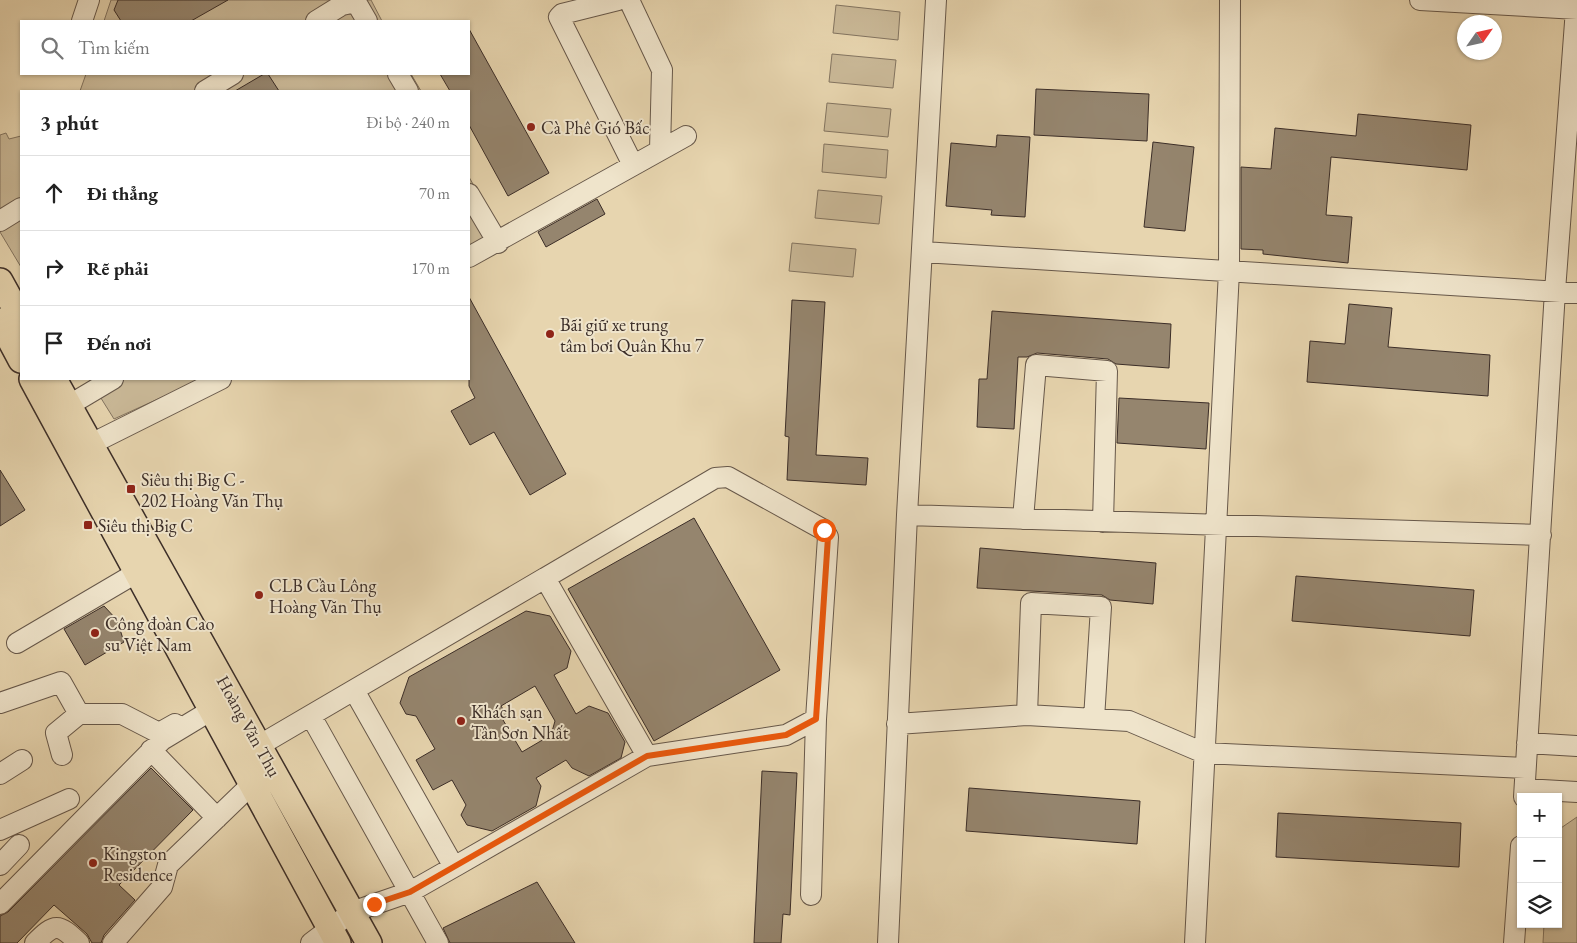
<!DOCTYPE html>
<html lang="vi">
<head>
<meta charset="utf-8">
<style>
	:root { --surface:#fff; --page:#f2f2f2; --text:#222; --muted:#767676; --line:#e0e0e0 }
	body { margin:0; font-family:"EB Garamond",serif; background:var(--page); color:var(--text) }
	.controls { position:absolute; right:15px; bottom:15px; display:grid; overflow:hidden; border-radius:0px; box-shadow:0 1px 4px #0004 }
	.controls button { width:45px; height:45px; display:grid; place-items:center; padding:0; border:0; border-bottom:1px solid var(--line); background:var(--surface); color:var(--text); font:25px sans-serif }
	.compass { position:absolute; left:1457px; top:15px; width:45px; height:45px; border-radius:50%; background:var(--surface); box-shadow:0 1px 4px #0004; rotate:56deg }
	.stop { position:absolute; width:15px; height:15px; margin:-11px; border:4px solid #ea580c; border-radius:50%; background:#fff }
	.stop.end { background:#ea580c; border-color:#fff; box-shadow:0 1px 5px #0008 }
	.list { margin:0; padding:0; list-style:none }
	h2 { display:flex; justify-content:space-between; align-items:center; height:65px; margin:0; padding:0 20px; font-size:21px }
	h2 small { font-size:16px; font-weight:400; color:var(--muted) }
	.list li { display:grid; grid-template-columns:32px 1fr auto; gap:15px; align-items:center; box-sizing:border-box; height:75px; padding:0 20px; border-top:1px solid var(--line) }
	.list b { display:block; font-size:19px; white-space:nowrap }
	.list em { font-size:16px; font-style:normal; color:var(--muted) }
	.icon { flex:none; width:28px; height:28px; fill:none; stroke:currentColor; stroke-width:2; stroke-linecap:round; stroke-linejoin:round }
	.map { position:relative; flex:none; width:1577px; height:943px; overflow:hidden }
	.search { position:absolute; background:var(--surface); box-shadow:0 1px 4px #0004; left:20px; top:20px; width:450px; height:55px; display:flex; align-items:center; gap:12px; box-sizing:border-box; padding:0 18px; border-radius:0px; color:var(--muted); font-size:19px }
	.panel { position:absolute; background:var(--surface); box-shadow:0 1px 4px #0004; left:20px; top:90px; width:450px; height:290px; border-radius:0px }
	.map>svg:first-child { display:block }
	.green { fill:#cab998; stroke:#837460 }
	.building { fill:#95856e; stroke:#3c2e28; fill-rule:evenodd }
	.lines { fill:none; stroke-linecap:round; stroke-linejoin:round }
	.minor-casing { stroke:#67584a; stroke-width:22 }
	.major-casing { stroke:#3c2e28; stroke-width:28 }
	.minor { stroke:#efe4cb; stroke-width:20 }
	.major { stroke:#e7d5af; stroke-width:25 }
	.route { stroke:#ea580c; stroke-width:6 }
	.poi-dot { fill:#8f2418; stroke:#efe4cb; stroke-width:2 }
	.labels { text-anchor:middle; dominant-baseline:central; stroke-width:4; stroke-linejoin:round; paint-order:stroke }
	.poi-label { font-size:18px; fill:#3c2e28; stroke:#efe4cb; text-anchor:start }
	.street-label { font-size:18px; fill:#3c2e28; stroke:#efe4cb }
</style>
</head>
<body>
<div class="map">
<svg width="1577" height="943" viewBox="0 0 1577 943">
	<rect width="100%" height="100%" fill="#e7d5af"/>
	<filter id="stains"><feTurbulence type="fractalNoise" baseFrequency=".004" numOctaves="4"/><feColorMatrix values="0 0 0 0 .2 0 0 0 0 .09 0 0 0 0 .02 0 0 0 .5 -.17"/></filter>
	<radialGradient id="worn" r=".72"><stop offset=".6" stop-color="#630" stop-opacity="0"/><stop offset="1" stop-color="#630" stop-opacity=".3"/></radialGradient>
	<!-- green -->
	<path class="green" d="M 111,0 L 371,0 L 382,21 L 104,21 Z
		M 836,5 L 900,12 L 898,40 L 833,33 Z
		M 832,54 L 896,60 L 893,88 L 829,82 Z
		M 86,74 L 411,74 L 421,91 L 80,91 Z
		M 827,103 L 891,109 L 888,137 L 824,131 Z
		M 6,133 L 9,139 L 21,136 L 21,267 L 0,232 L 0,135 Z
		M 824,144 L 888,150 L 886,178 L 822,172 Z
		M 469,177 L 502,236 L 469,252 Z
		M 818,190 L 882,196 L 879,224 L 815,218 Z
		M 792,243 L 856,249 L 853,277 L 789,271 Z
		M 89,379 L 202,379 L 114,419 Z
		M 1577,817 L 1577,943 L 1543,943 L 1544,924 L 1558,924 L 1558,830 Z"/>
	<!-- building -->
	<path class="building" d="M 118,0 L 228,0 L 191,21 L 121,21 L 114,10 Z
		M 469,29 L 549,173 L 508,196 L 469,125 L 469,91 L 450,91 L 440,74 L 469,74 Z
		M 264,74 L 268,74 L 279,91 L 235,91 Z
		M 1036,89 L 1149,94 L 1147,141 L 1034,135 Z
		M 1358,114 L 1471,125 L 1467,170 L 1331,157 L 1326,215 L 1352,217 L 1348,263 L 1263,254 L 1263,250 L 1241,249 L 1241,167 L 1271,169 L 1275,128 L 1356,136 Z
		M 997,135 L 1030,137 L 1025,217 L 991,215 L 992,210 L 946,206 L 951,143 L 996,147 Z
		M 1153,142 L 1194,147 L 1185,231 L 1144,227 Z
		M 597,199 L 605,214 L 546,247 L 538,232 Z
		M 469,297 L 566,474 L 530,495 L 494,432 L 470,445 L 451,411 L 475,398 L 469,386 Z
		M 792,300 L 825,302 L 816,455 L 868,458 L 866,485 L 787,480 L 789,437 L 785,436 Z
		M 1349,304 L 1392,308 L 1388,347 L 1490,355 L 1488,396 L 1307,382 L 1310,341 L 1345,344 Z
		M 992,311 L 1171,324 L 1169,368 L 1116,364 L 1108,359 L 1037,353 L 1027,357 L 1018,357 L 1014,429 L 977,427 L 979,379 L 987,379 Z
		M 1119,398 L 1209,403 L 1206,449 L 1117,443 Z
		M 0,470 L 25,510 L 0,526 Z
		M 694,518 L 780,670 L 654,741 L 568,589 Z
		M 980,548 L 1156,563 L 1153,604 L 1110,600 L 1102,595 L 977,588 Z
		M 1296,576 L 1474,590 L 1470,636 L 1292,621 Z
		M 104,606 L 117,620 L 124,642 L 85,665 L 64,629 Z
		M 526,611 L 550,616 L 571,651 L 567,668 L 554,675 L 576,714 L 589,706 L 608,713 L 625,742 L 621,758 L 589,776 L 572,768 L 566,760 L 536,778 L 541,786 L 536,806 L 492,831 L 467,825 L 461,815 L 466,805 L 452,780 L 433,790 L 416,760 L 435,749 L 416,716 L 406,714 L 400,703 L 409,677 ZM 535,686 L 555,721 L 551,735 L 522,752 L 503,720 L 508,717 L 501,706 Z
		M 151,768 L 193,810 L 119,885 L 135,900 L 104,935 L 101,943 L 92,943 L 87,934 L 54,905 L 17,943 L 0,943 L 0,916 L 8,912 Z
		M 762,771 L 797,773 L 790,915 L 783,914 L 781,943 L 754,943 Z
		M 969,788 L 1140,801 L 1137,844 L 966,831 Z
		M 1278,813 L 1461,823 L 1459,867 L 1276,857 Z
		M 537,882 L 575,943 L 450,943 L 443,928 Z"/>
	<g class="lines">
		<defs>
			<path id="minor" d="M 618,0 L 562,14 L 559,17 L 633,165
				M 629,0 L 662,70 L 660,150
				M 1420,0 L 1577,9
				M 82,21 L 89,0
				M 316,21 L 342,5 L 356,2 L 367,21
				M 398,74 L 408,91
				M 205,91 L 233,74
				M 469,194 L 498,243
				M 0,221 L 21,208
				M 923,252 L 1577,293
				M 469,257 L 686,136
				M 56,413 L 113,379
				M 79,450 L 221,379
				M 907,515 L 1541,535
				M 1023,519 L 1036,365 L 1107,371 L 1103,522
				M 545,578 L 715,478 L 728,477 L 824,530 L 828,537 L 816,719 L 811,895
				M 17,643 L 148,566
				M 0,703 L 61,682 L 79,714 L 122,714 L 159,733 L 175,724
				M 1027,715 L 1031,603 L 1101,607 L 1094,719
				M 311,716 L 438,943
				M 897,724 L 1027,715 L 1129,721 L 1204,753 L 1525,768
				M 1527,743 L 1577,746
				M 260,745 L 545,578 L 647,756
				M 151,750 L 217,818
				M 62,755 L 56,733 L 79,714
				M 0,774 L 22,760
				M 1525,789 L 1577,792
				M 1524,797 L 1555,291 L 1576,9
				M 0,830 L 69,799
				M 0,865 L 19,845
				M 454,867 L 647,756 L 786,735 L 816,719
				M 0,904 L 162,740 L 210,711
				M 35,943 C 55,923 58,923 79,943
				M 113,943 L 162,887 L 168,865 L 251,785
				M 311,943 L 352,912 L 410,892 L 454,867 L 355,692
				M 888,943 L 907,515 L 936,0
				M 1195,943 L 1229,271 L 1230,0
				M 1514,943 L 1521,846"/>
			<path id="major" d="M 0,281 L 21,319
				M 0,321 L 21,360
				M 32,379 L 338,943
				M 54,379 L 369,943"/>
		</defs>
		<!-- minor casing -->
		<use href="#minor" class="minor-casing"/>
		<!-- major casing -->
		<use href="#major" class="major-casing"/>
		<!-- minor -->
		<use href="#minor" class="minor"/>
		<!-- major -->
		<use href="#major" class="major"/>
	</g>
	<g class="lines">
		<!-- route -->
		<path class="route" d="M 374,904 L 410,892 L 647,756 L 786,735 L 816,719 L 828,537 L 824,530"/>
	</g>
	<!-- markers -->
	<g class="poi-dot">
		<circle cx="531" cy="127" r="5"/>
		<circle cx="550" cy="334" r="5"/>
		<rect x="126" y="484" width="10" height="10" rx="2.5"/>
		<rect x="83" y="520" width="10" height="10" rx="2.5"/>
		<circle cx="259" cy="595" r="5"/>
		<circle cx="95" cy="633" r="5"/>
		<circle cx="461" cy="721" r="5"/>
		<circle cx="93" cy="863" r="5"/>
	</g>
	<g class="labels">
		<!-- poi labels -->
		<g class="poi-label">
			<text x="541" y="127">Cà Phê Gió Bấc</text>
			<text x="560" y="324">Bãi giữ xe trung<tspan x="560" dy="21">tâm bơi Quân Khu 7</tspan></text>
			<text x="141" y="479">Siêu thị Big C -<tspan x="141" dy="21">202 Hoàng Văn Thụ</tspan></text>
			<text x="98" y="525">Siêu thị Big C</text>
			<text x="269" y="585">CLB Cầu Lông<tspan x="269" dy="21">Hoàng Văn Thụ</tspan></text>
			<text x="105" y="623">Công đoàn Cao<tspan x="105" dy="21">su Việt Nam</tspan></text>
			<text x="471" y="711">Khách sạn<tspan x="471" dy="21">Tân Sơn Nhất</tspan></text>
			<text x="103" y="853">Kingston<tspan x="103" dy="21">Residence</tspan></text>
		</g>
		<!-- street labels -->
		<g class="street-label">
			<text transform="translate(249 726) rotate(61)">Hoàng Văn Thụ</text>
		</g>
	</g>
	<rect width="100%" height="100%" filter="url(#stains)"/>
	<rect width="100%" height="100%" fill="url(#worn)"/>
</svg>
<div class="controls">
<button>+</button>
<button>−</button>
<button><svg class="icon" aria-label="layers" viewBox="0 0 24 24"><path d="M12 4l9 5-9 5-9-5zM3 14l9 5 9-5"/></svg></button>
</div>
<svg class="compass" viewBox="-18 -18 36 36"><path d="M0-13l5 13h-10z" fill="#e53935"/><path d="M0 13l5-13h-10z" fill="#767676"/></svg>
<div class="stop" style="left:824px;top:530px"></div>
<div class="stop end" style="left:374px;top:904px"></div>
<div class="search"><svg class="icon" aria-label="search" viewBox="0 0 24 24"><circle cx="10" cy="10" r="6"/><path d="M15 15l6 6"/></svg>Tìm kiếm</div>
<section class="panel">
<h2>3 phút<small>Đi bộ · 240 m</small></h2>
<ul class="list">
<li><svg class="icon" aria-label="ahead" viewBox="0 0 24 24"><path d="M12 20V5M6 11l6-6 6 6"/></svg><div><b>Đi thẳng</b></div><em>70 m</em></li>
<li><svg class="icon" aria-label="right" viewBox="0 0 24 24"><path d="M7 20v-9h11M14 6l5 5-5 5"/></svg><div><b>Rẽ phải</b></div><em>170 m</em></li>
<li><svg class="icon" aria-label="arrive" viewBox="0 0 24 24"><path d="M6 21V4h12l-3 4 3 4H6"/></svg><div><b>Đến nơi</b></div></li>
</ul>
</section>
</div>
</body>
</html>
